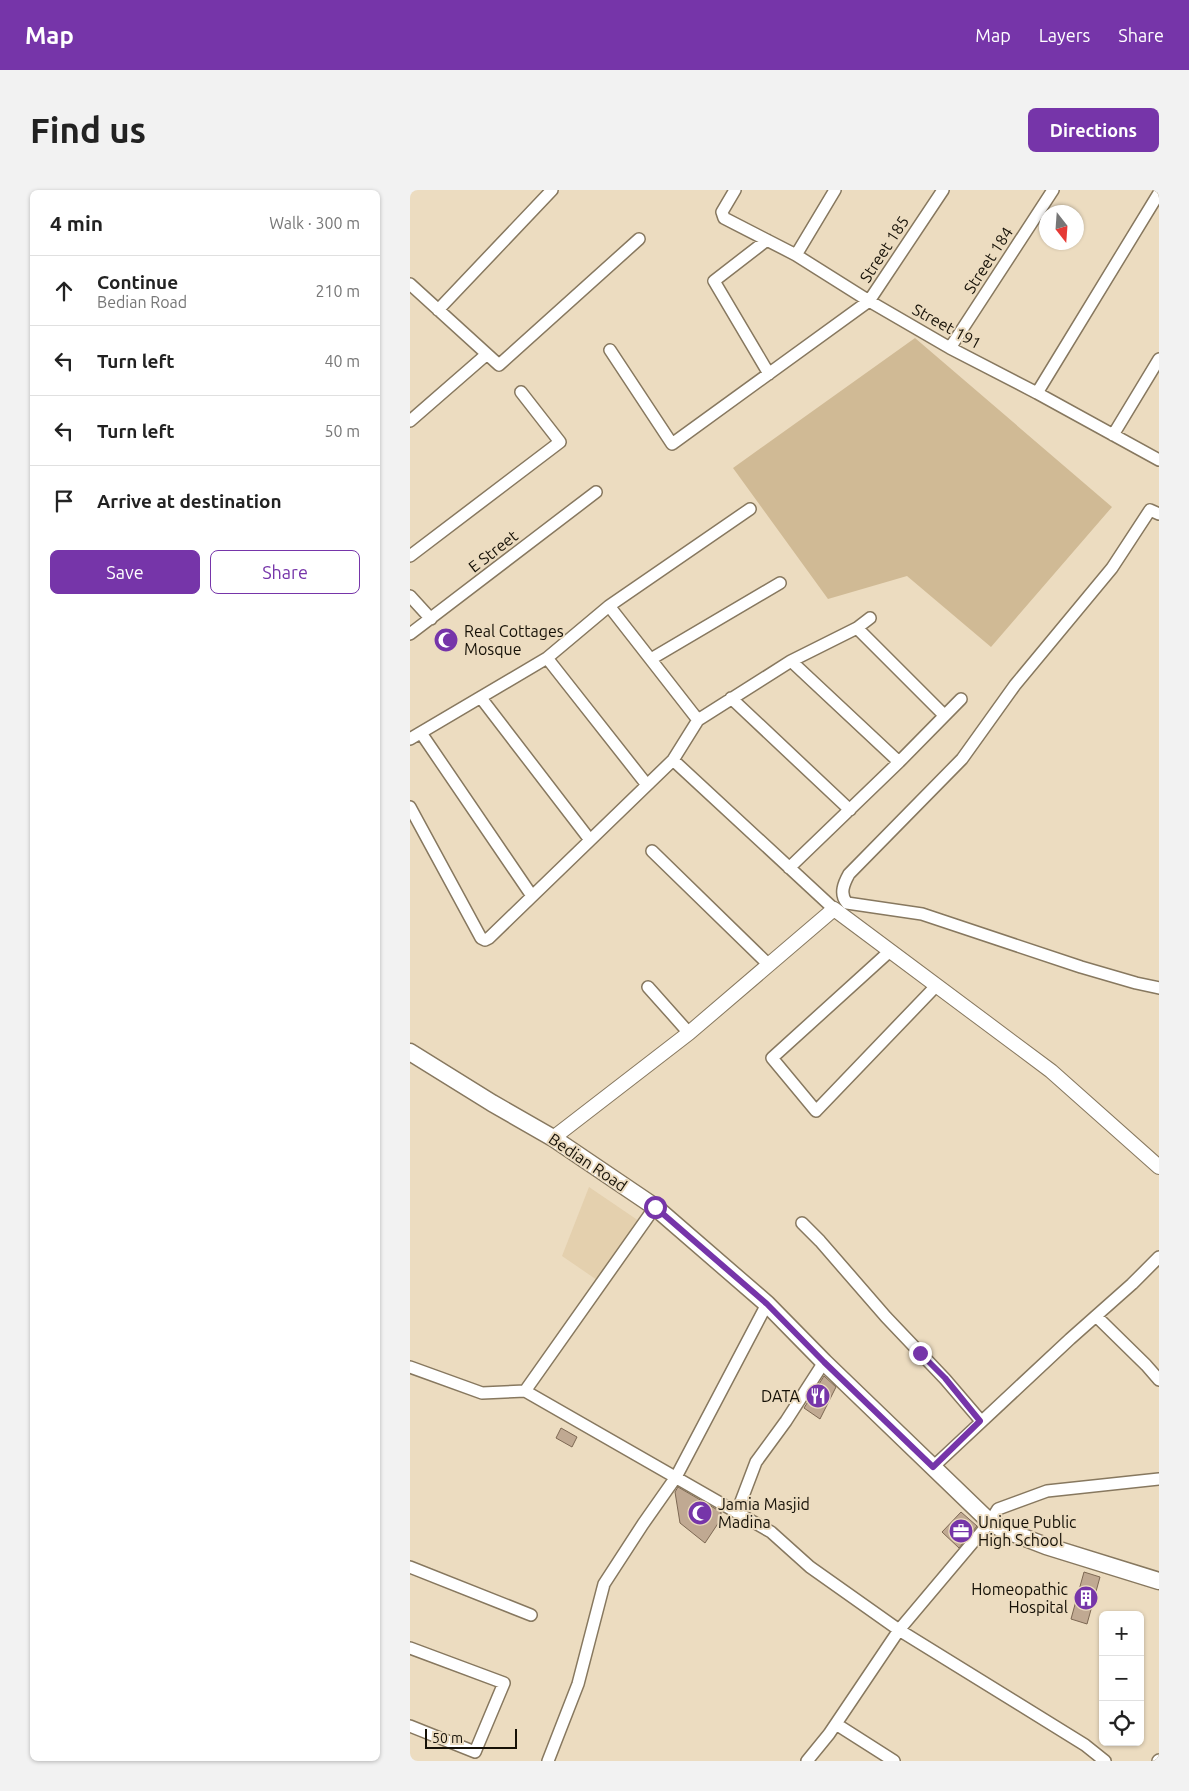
<!DOCTYPE html>
<html lang="en">
<head>
<meta charset="utf-8">
<style>
	:root { --surface:#fff; --page:#f2f2f2; --text:#222; --muted:#767676; --line:#e0e0e0; --accent:#7635a9 }
	body { margin:0; font-family:Ubuntu,sans-serif; background:var(--page); color:var(--text) }
	.controls { position:absolute; right:15px; bottom:15px; display:grid; overflow:hidden; border-radius:8px; box-shadow:0 1px 4px #0004 }
	.controls button { width:45px; height:45px; display:grid; place-items:center; padding:0; border:0; border-bottom:1px solid var(--line); background:var(--surface); color:var(--text); font:25px sans-serif }
	.compass { position:absolute; left:629px; top:15px; width:45px; height:45px; border-radius:50%; background:var(--surface); box-shadow:0 1px 4px #0004; rotate:163deg }
	.scale { position:absolute; left:15px; bottom:12px; width:92px; box-sizing:border-box; padding-left:5px; border:2px solid #161107; border-top:0; font-size:14px; line-height:18px; white-space:nowrap; color:#161107; -webkit-text-stroke:4px #ecdcc0; paint-order:stroke }
	.stop { position:absolute; width:15px; height:15px; margin:-11px; border:4px solid #7635a9; border-radius:50%; background:#fff }
	.stop.end { background:#7635a9; border-color:#fff; box-shadow:0 1px 5px #0008 }
	.list { margin:0; padding:0; list-style:none }
	h2 { display:flex; justify-content:space-between; align-items:center; height:65px; margin:0; padding:0 20px; font-size:21px }
	h2 small { font-size:16px; font-weight:400; color:var(--muted) }
	.list li { display:grid; grid-template-columns:32px 1fr auto; gap:15px; align-items:center; box-sizing:border-box; height:70px; padding:0 20px; border-top:1px solid var(--line) }
	.list b { display:block; font-size:19px; white-space:nowrap }
	.list p { margin:0; font-size:16px; white-space:nowrap; color:var(--muted) }
	.list em { font-size:16px; font-style:normal; color:var(--muted) }
	.actions { display:flex; gap:10px; padding:15px 20px }
	.actions a { flex:1; padding:11px 0; border:1px solid var(--accent); border-radius:8px; text-align:center; font-size:18px; color:var(--accent) }
	.actions .main { background:var(--accent); color:#fff }
	.icon { flex:none; width:28px; height:28px; fill:none; stroke:currentColor; stroke-width:2; stroke-linecap:round; stroke-linejoin:round }
	.map { position:relative; flex:none; width:749px; height:1571px; overflow:hidden; border-radius:8px }
	header { display:flex; align-items:center; gap:30px; box-sizing:border-box; height:70px; padding:0 25px; background:var(--accent); color:#fff }
	header strong { font-size:24px }
	nav { display:flex; gap:28px; margin-inline-start:auto; font-size:18px }
	.intro { display:flex; align-items:center; justify-content:space-between; box-sizing:border-box; height:120px; padding:0 30px }
	h1 { margin:0; font-size:35px }
	.button { padding:12px 22px; border-radius:8px; background:var(--accent); color:#fff; font-size:18px; font-weight:700 }
	main { display:flex; gap:30px; padding:0 30px }
	aside { flex:1; background:var(--surface); border-radius:8px; box-shadow:0 1px 4px #0004 }
	.map>svg:first-child { display:block }
	.built { fill:#e4d0ae }
	.green { fill:#d0ba95 }
	.building { fill:#c0a992; stroke:#7d6853 }
	.lines { fill:none; stroke-linecap:round; stroke-linejoin:round }
	.minor-casing { stroke:#87785f; stroke-width:14 }
	.tertiary-casing { stroke:#87785f; stroke-width:16 }
	.secondary-casing { stroke:#87785f; stroke-width:19 }
	.minor { stroke:#fff; stroke-width:11 }
	.tertiary { stroke:#fff; stroke-width:14 }
	.secondary { stroke:#fff; stroke-width:16 }
	.route { stroke:#7635a9; stroke-width:6 }
	.labels { text-anchor:middle; dominant-baseline:central; stroke-width:4; stroke-linejoin:round; paint-order:stroke }
	.street-label { font-size:16px; fill:#161107; stroke:#ecdcc0 }
	.poi-label { font-size:16px; fill:#161107; stroke:#ecdcc0; text-anchor:start }
</style>
</head>
<body>
<header>
<strong>Map</strong>
<nav><a>Map</a><a>Layers</a><a>Share</a></nav>
</header>
<div class="intro"><h1>Find us</h1><a class="button">Directions</a></div>
<main>
<aside>
<h2>4 min<small>Walk · 300 m</small></h2>
<ul class="list">
<li><svg class="icon" aria-label="ahead" viewBox="0 0 24 24"><path d="M12 20V5M6 11l6-6 6 6"/></svg><div><b>Continue</b><p>Bedian Road</p></div><em>210 m</em></li>
<li><svg class="icon" aria-label="left" viewBox="0 0 24 24"><path d="M17 20v-9H6M10 6l-5 5 5 5"/></svg><div><b>Turn left</b></div><em>40 m</em></li>
<li><svg class="icon" aria-label="left" viewBox="0 0 24 24"><path d="M17 20v-9H6M10 6l-5 5 5 5"/></svg><div><b>Turn left</b></div><em>50 m</em></li>
<li><svg class="icon" aria-label="arrive" viewBox="0 0 24 24"><path d="M6 21V4h12l-3 4 3 4H6"/></svg><div><b>Arrive at destination</b></div></li>
</ul>
<div class="actions"><a class="main">Save</a><a>Share</a></div>
</aside>
<div class="map">
<svg width="749" height="1571" viewBox="0 0 749 1571">
	<rect width="100%" height="100%" fill="#ecdcc0"/>
	<!-- built -->
	<path class="built" d="M 179,997 L 229,1031 L 187,1090 L 152,1066 Z"/>
	<!-- green -->
	<path class="green" d="M 505,148 L 702,317 L 581,457 L 497,386 L 418,409 L 323,278 Z"/>
	<!-- building -->
	<path class="building" d="M 414,1186 L 426,1197 L 410,1229 L 394,1218 Z
		M 151,1238 L 167,1247 L 162,1257 L 146,1248 Z
		M 268,1297 L 311,1322 L 311,1329 L 295,1353 L 270,1333 L 265,1302 Z
		M 551,1322 L 567,1336 L 549,1358 L 532,1342 Z
		M 674,1382 L 690,1387 L 677,1434 L 661,1429 Z"/>
	<g class="lines">
		<defs>
			<path id="minor" d="M 325,0 L 312,22 L 314,28 L 386,65 L 459,111 L 540,158 L 627,203 L 749,270
				M 357,50 L 304,91 L 359,184
				M 386,65 L 425,0
				M 0,94 L 89,175 L 229,49
				M 28,120 L 142,0
				M 540,158 L 643,0
				M 200,160 L 262,254 L 459,111 L 533,0
				M 627,203 L 749,3
				M 0,231 L 77,164
				M 703,245 L 749,169
				M 749,324 L 740,320 L 702,378 L 605,495 L 552,569 L 439,684 C 434,693 429,704 437,713 L 512,724 L 671,777 L 726,793 L 749,798
				M 0,366 L 150,252 L 111,202
				M 0,406 L 21,429
				M 199,416 L 288,530
				M 447,438 L 534,525
				M 0,444 L 186,302
				M 137,468 L 237,595
				M 241,469 L 370,393
				M 381,471 L 489,572
				M 71,508 L 180,650
				M 321,508 L 440,620
				M 11,543 L 122,706
				M 0,549 L 137,468 L 199,416 L 340,319
				M 263,570 L 424,719
				M 0,617 L 71,748 L 75,750 L 79,748 L 263,570 L 288,530 L 381,471 L 447,438 L 460,428
				M 242,661 L 358,774
				M 379,678 L 489,572 L 551,509
				M 480,761 L 362,868 L 406,921 L 526,796
				M 238,797 L 279,843
				M 245,1017 L 115,1201 L 361,1342 L 400,1377 L 489,1440 L 675,1555 L 695,1571
				M 392,1033 L 410,1051 L 476,1127 L 535,1189 L 571,1231
				M 686,1126 L 736,1175 L 749,1190
				M 0,1177 L 72,1203 L 115,1201
				M 523,1277 L 660,1149 L 722,1094 L 749,1067
				M 327,1322 L 346,1272 L 376,1231 L 414,1172
				M 0,1377 L 121,1425
				M 0,1458 L 94,1493 L 65,1562 L 0,1536
				M 426,1534 L 484,1571
				M 138,1571 L 168,1494 L 194,1394 L 233,1334 L 266,1287 L 357,1114
				M 397,1571 L 419,1544 L 489,1440 L 580,1332 L 588,1319 L 637,1301 L 749,1289
				M 748,1571 L 749,1570"/>
			<path id="tertiary" d="M 143,948 L 279,843 L 424,719 L 641,881 L 749,977"/>
			<path id="secondary" d="M 0,862 L 82,913 L 143,948 L 245,1017 L 357,1114 L 414,1172 L 580,1332 L 592,1339 L 636,1356 L 749,1391"/>
		</defs>
		<!-- minor casing -->
		<use href="#minor" class="minor-casing"/>
		<!-- tertiary casing -->
		<use href="#tertiary" class="tertiary-casing"/>
		<!-- secondary casing -->
		<use href="#secondary" class="secondary-casing"/>
		<!-- minor -->
		<use href="#minor" class="minor"/>
		<!-- tertiary -->
		<use href="#tertiary" class="tertiary"/>
		<!-- secondary -->
		<use href="#secondary" class="secondary"/>
	</g>
	<g class="lines">
		<!-- route -->
		<path class="route" d="M 245,1017 L 357,1114 L 414,1172 L 523,1277 L 570,1231 L 535,1188 L 510,1163"/>
	</g>
	<!-- icons -->
	<defs>
		<symbol id="mosque-disc" viewBox="-11 -11 22 22"><circle r="9.5" fill="#7635a9" stroke="#ecdcc0"/><path d="M3.5-4.9A6 6 0 1 0 3.5 4.9A5 5 0 1 1 3.5-4.9Z" fill="#fff"/></symbol>
		<symbol id="restaurant-disc" viewBox="-11 -11 22 22"><circle r="9.5" fill="#7635a9" stroke="#ecdcc0"/><path d="M-5-6h1v4h1v-4h1v4h1v-4h1v5L-1.5 .5V6h-2V.5L-5-1ZM5-6V6H3V1.5H1.5Q1.5-4 5-6Z" fill="#fff"/></symbol>
		<symbol id="office-disc" viewBox="-11 -11 22 22"><circle r="9.5" fill="#7635a9" stroke="#ecdcc0"/><path d="M-6-3h4V-5.5h4V-3h4V5H-6ZM-1-4.5V-3h2v-1.5ZM-6 0V1H6V0Z" fill="#fff"/></symbol>
		<symbol id="building-disc" viewBox="-11 -11 22 22"><circle r="9.5" fill="#7635a9" stroke="#ecdcc0"/><path d="M-4-6H4V6H1V3H-1V6H-4ZM-2.5-4.3h1.7v1.8h-1.7ZM.8-4.3h1.7v1.8H.8ZM-2.5-1h1.7V.8h-1.7ZM.8-1h1.7V.8H.8Z" fill="#fff"/></symbol>
	</defs>
	<g fill-rule="evenodd">
		<use href="#mosque-disc" x="22" y="436" width="28" height="28"/>
		<use href="#restaurant-disc" x="394" y="1192" width="28" height="28"/>
		<use href="#mosque-disc" x="276" y="1309" width="28" height="28"/>
		<use href="#office-disc" x="537" y="1327" width="28" height="28"/>
		<use href="#building-disc" x="662" y="1394" width="28" height="28"/>
	</g>
	<g class="labels">
		<!-- street labels -->
		<g class="street-label">
			<text transform="translate(474 59) rotate(-57)">Street 185</text>
			<text transform="translate(578 70) rotate(-57)">Street 184</text>
			<text transform="translate(537 136) rotate(29)">Street 191</text>
			<text transform="translate(83 361) rotate(-38)">E Street</text>
			<text transform="translate(178 972) rotate(34)">Bedian Road</text>
		</g>
		<!-- poi labels -->
		<g class="poi-label">
			<text x="54" y="441">Real Cottages<tspan x="54" dy="18">Mosque</tspan></text>
			<text x="390" y="1206" text-anchor="end">DATA</text>
			<text x="308" y="1314">Jamia Masjid<tspan x="308" dy="18">Madina</tspan></text>
			<text x="568" y="1332">Unique Public<tspan x="568" dy="18">High School</tspan></text>
			<text x="658" y="1399" text-anchor="end">Homeopathic<tspan x="658" dy="18">Hospital</tspan></text>
		</g>
	</g>
</svg>
<div class="controls">
<button>+</button>
<button>−</button>
<button><svg class="icon" aria-label="locate" viewBox="0 0 24 24"><circle cx="12" cy="12" r="6"/><path d="M12 2v4M12 18v4M2 12h4M18 12h4"/></svg></button>
</div>
<svg class="compass" viewBox="-18 -18 36 36"><path d="M0-13l5 13h-10z" fill="#e53935"/><path d="M0 13l5-13h-10z" fill="#767676"/></svg>
<div class="scale">50 m</div>
<div class="stop" style="left:245px;top:1017px"></div>
<div class="stop end" style="left:510px;top:1163px"></div>
</div>
</main>
</body>
</html>
